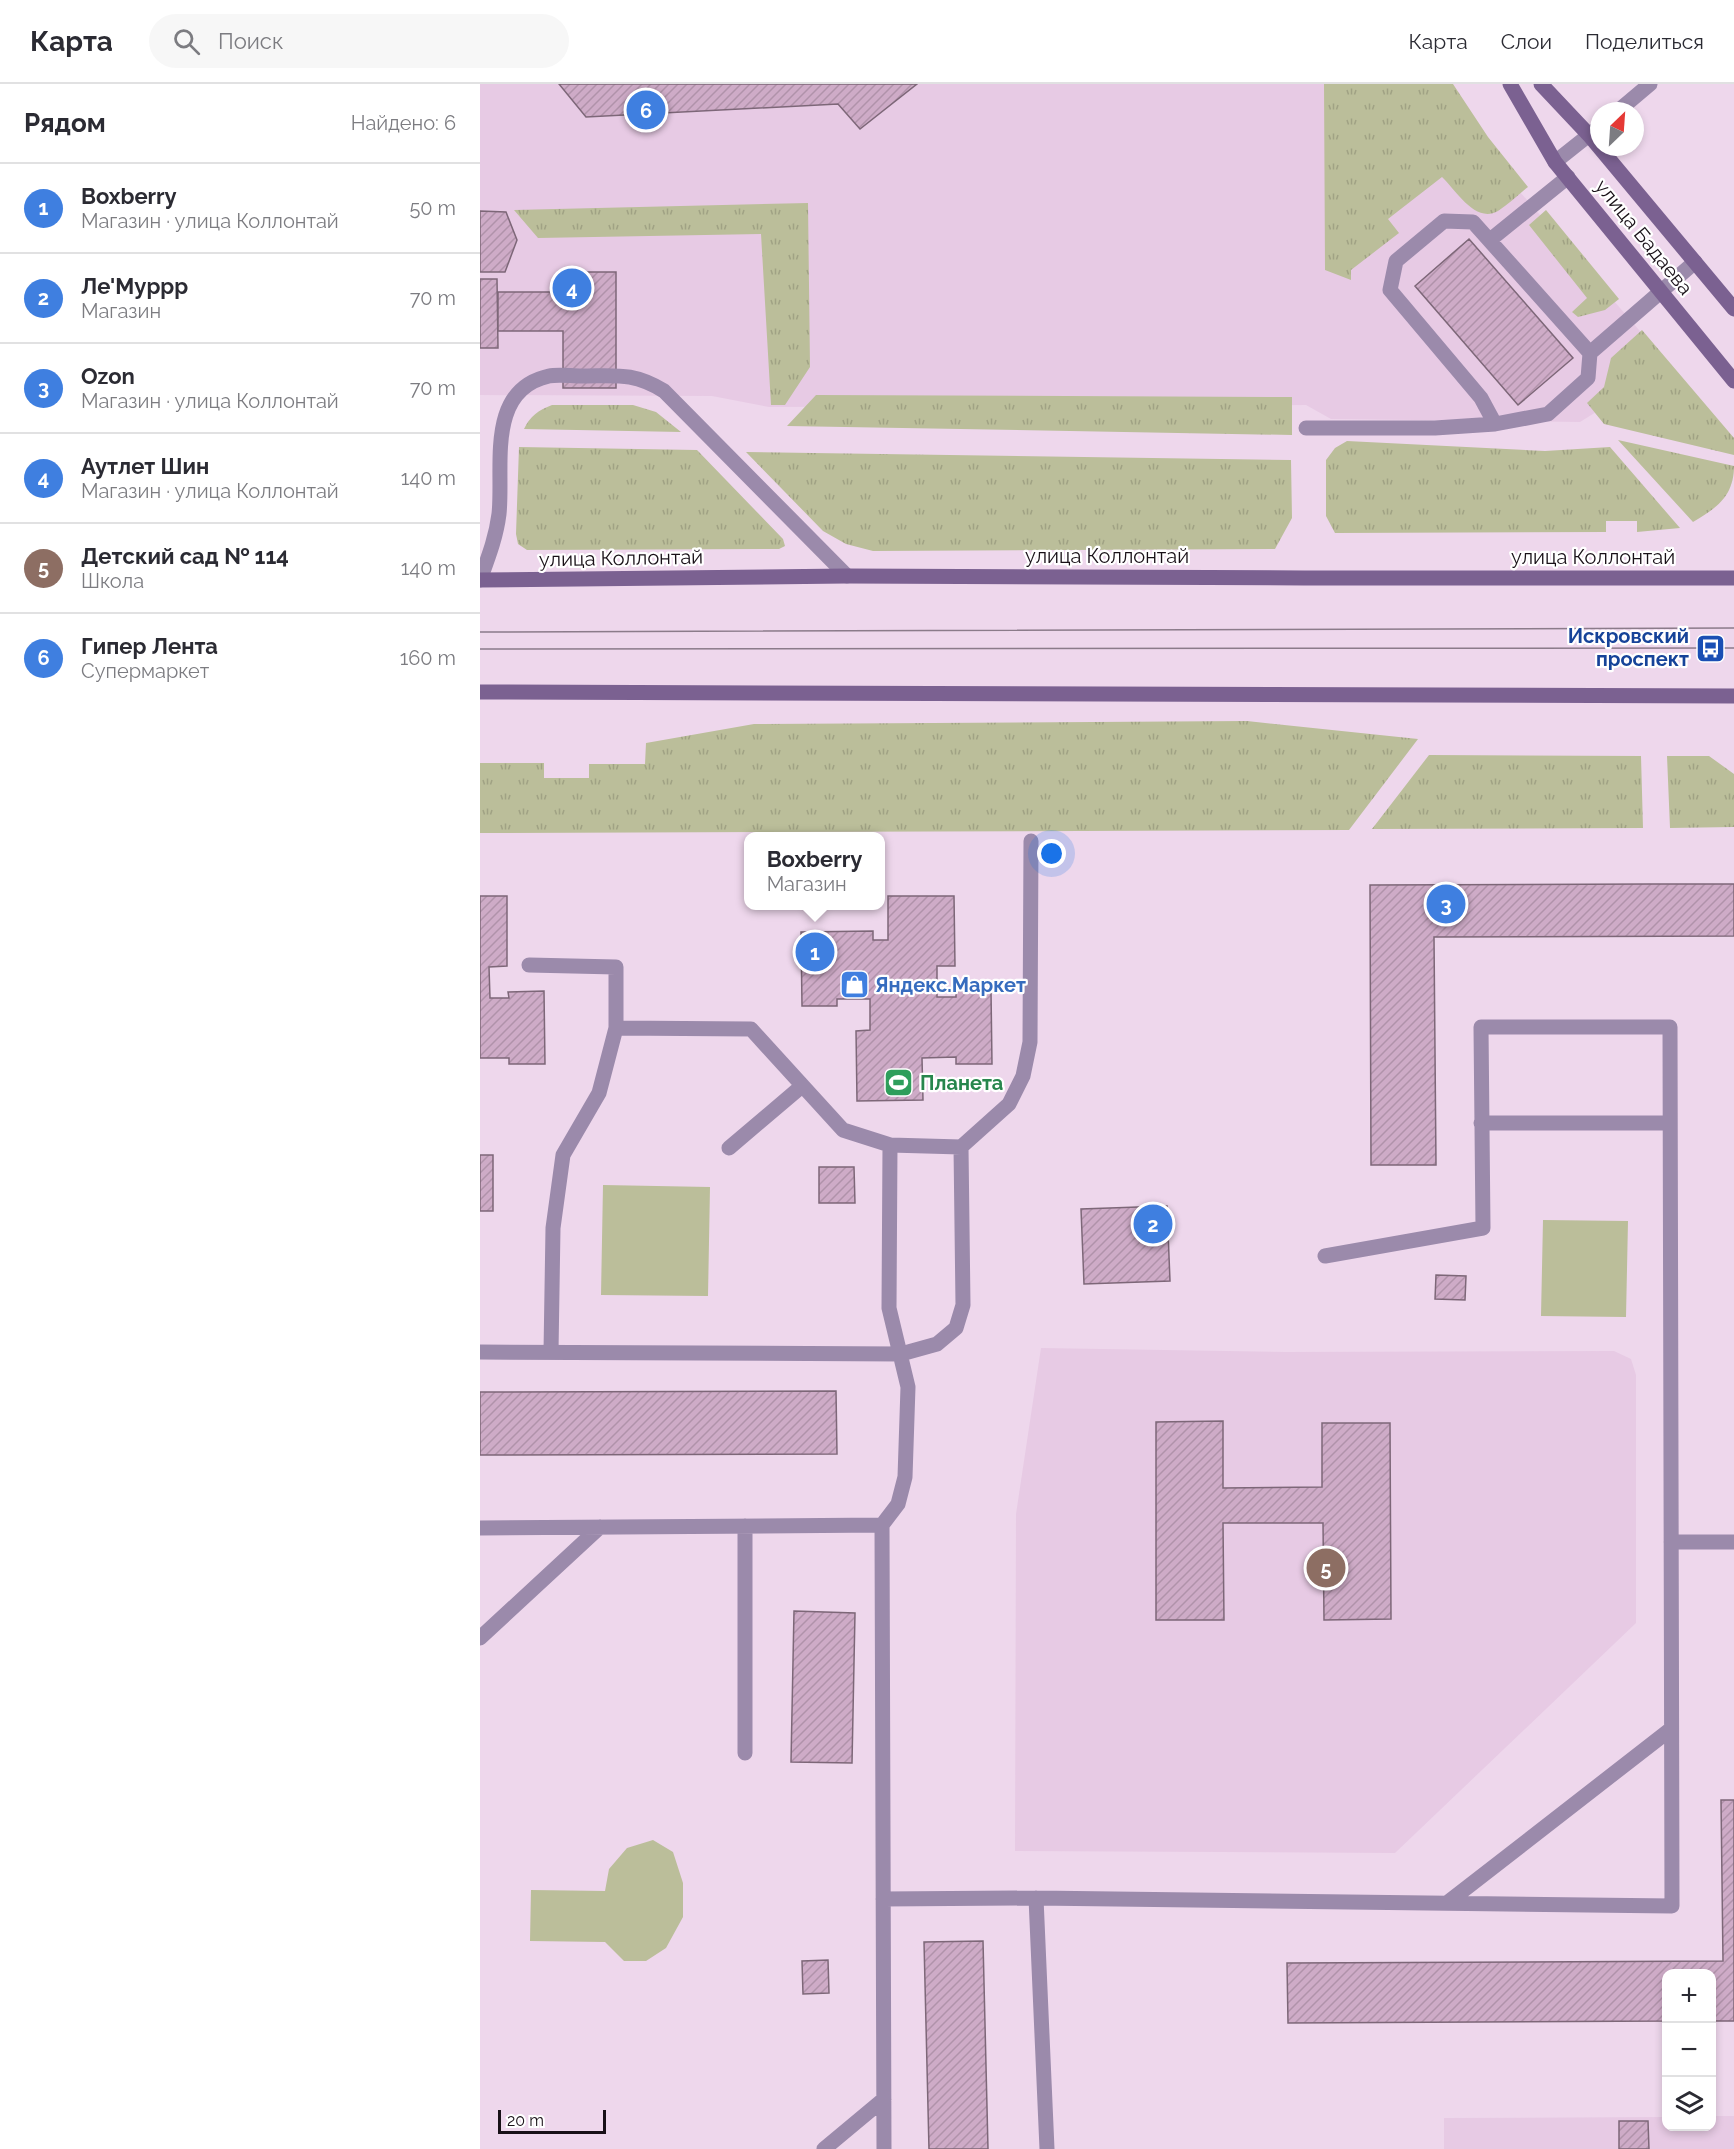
<!DOCTYPE html>
<html lang="ru">
<head>
<meta charset="utf-8">
<style>
	:root { --surface:#fff; --page:#f7f7f7; --text:#2b2b33; --muted:#7c7c81; --line:#e1e1e2; --accent:#0f766e }
	body { margin:0; font-family:Raleway,sans-serif; background:var(--page); color:var(--text) }
	.controls { position:absolute; right:18px; bottom:18px; display:grid; overflow:hidden; border-radius:12px; box-shadow:0 3px 9px #0003 }
	.controls button { width:54px; height:54px; display:grid; place-items:center; padding:0; border:0; border-bottom:2px solid var(--line); background:var(--surface); color:var(--text); font:30px sans-serif }
	.compass { position:absolute; left:1110px; top:18px; width:54px; height:54px; border-radius:50%; background:var(--surface); box-shadow:0 3px 9px #0003; rotate:25deg }
	.scale { position:absolute; left:18px; bottom:15px; width:108px; box-sizing:border-box; padding-left:6px; border:3px solid #181017; border-top:0; font-size:16px; line-height:21px; white-space:nowrap; color:#181017; -webkit-text-stroke:4px #fff; paint-order:stroke }
	.you { position:absolute; left:572px; top:770px; width:21px; height:21px; margin:-15px; border:4px solid #fff; border-radius:50%; background:#1a73e8; box-shadow:0 0 0 9px #1a73e833 }
	.badge { display:grid; place-items:center; width:39px; height:39px; border-radius:50%; background:var(--accent); color:#fff; font-size:20px; font-weight:700 }
	.pin { position:absolute; translate:-50% -50%; border:3px solid #fff; box-shadow:0 2px 6px #0006 }
	.popup { position:absolute; left:264px; top:748px; width:141px; height:78px; box-sizing:border-box; display:grid; place-content:center; border-radius:12px; background:var(--surface); filter:drop-shadow(0 2px 4px #0005); font-size:20px; white-space:nowrap; color:var(--muted) }
	.popup b { font-size:22px; color:var(--text) }
	.popup::after { content:''; position:absolute; left:50%; top:100%; margin-left:-12px; border:12px solid transparent; border-top-color:var(--surface) }
	.list { margin:0; padding:0; list-style:none }
	h2 { display:flex; justify-content:space-between; align-items:center; height:78px; margin:0; padding:0 24px; font-size:26px }
	h2 small { font-size:20px; font-weight:400; color:var(--muted) }
	.list li { display:grid; grid-template-columns:39px 1fr auto; gap:18px; align-items:center; box-sizing:border-box; height:90px; padding:0 24px; border-top:2px solid var(--line) }
	.list b { display:block; font-size:22px; white-space:nowrap }
	.list p { margin:0; font-size:20px; white-space:nowrap; color:var(--muted) }
	.list em { font-size:20px; font-style:normal; color:var(--muted) }
	.icon { flex:none; width:33px; height:33px; fill:none; stroke:currentColor; stroke-width:2; stroke-linecap:round; stroke-linejoin:round }
	.map { position:relative; flex:none; width:1254px; height:2065px; overflow:hidden }
	header { display:flex; align-items:center; gap:36px; box-sizing:border-box; height:84px; padding:0 30px; background:var(--surface); border-bottom:2px solid var(--line) }
	header strong { font-size:28px }
	nav { display:flex; gap:33px; margin-inline-start:auto; font-size:21px }
	.search { width:420px; height:54px; background:var(--page); display:flex; align-items:center; gap:15px; box-sizing:border-box; padding:0 21px; border-radius:33px; color:var(--muted); font-size:22px }
	main { display:flex }
	aside { flex:1; background:var(--surface) }
	.map>svg:first-child { display:block }
	.built { fill:#e7cae4 }
	.grass { fill:url(#grass-tufts) }
	.green { fill:#bbbe9a }
	.building { fill:url(#building-hatch); stroke:#7d6778; stroke-width:1.5 }
	.lines { fill:none; stroke-linecap:round; stroke-linejoin:round }
	.lane { stroke:#9b8aab; stroke-width:15 }
	.secondary { stroke:#7b6191; stroke-width:15 }
	.tram { stroke:#8b7b8a; stroke-width:1.5 }
	.labels { text-anchor:middle; dominant-baseline:central; stroke-width:4.5; stroke-linejoin:round; paint-order:stroke }
	.street-label { font-size:20px; fill:#181017; stroke:#fff }
	.transit-label { font-size:20px; font-weight:bold; fill:#164399; stroke:#fff; text-anchor:end }
	.shop-label { font-size:20px; font-weight:bold; fill:#366cbe; stroke:#fff; text-anchor:start }
	.leisure-label { font-size:20px; font-weight:bold; fill:#27864d; stroke:#fff; text-anchor:start }
</style>
</head>
<body>
<header>
<strong>Карта</strong>
<div class="search"><svg class="icon" aria-label="search" viewBox="0 0 24 24"><circle cx="10" cy="10" r="6"/><path d="M15 15l6 6"/></svg>Поиск</div>
<nav><a>Карта</a><a>Слои</a><a>Поделиться</a></nav>
</header>
<main>
<aside>
<h2>Рядом<small>Найдено: 6</small></h2>
<ul class="list">
<li><span class="badge" style="background:#3f7fe0">1</span><div><b>Boxberry</b><p>Магазин · улица Коллонтай</p></div><em>50 m</em></li>
<li><span class="badge" style="background:#3f7fe0">2</span><div><b>Ле'Муррр</b><p>Магазин</p></div><em>70 m</em></li>
<li><span class="badge" style="background:#3f7fe0">3</span><div><b>Ozon</b><p>Магазин · улица Коллонтай</p></div><em>70 m</em></li>
<li><span class="badge" style="background:#3f7fe0">4</span><div><b>Аутлет Шин</b><p>Магазин · улица Коллонтай</p></div><em>140 m</em></li>
<li><span class="badge" style="background:#8d6e63">5</span><div><b>Детский сад № 114</b><p>Школа</p></div><em>140 m</em></li>
<li><span class="badge" style="background:#3f7fe0">6</span><div><b>Гипер Лента</b><p>Супермаркет</p></div><em>160 m</em></li>
</ul>
</aside>
<div class="map">
<svg width="1254" height="2065" viewBox="0 0 1254 2065">
	<defs>
		<pattern id="grass-tufts" width="24" height="20" patternUnits="userSpaceOnUse" patternTransform="scale(1.5)"><rect width="24" height="20" fill="#bbbe9a"/><path d="M3 7l-1-3M5 7V3M7 7l1-3M15 17l-1-3M17 17v-4M19 17l1-3" fill="none" stroke="#a0a284"/></pattern>
		<pattern id="building-hatch" width="6" height="6" patternUnits="userSpaceOnUse" patternTransform="scale(1.5)"><rect width="6" height="6" fill="#ceabc7"/><path d="M-1 1l2-2M0 6l6-6M5 7l2-2" fill="none" stroke="#b092aa"/></pattern>
	</defs>
	<rect width="100%" height="100%" fill="#eed7ec"/>
	<!-- built -->
	<path class="built" d="M 0,0 L 947,0 L 1190,282 L 1100,338 L 851,335 L 826,321 L 289,323 L 232,312 L 0,311 Z
		M 561,1264 L 805,1268 L 1134,1267 L 1151,1275 L 1156,1291 L 1156,1539 L 915,1769 L 535,1767 L 536,1430 Z
		M 1232,2032 L 1254,2032 L 1254,2065 L 964,2065 L 964,2034 L 1186,2033 L 1186,2042 L 1232,2042 Z"/>
	<!-- grass -->
	<path class="grass" d="M 844,0 L 973,0 L 1008,53 L 1048,103 C 1038,111 1028,121 1018,127 C 995,140 976,106 962,93 L 908,135 L 919,149 L 871,186 L 871,196 L 845,186 Z
		M 328,119 L 330,283 L 305,321 L 291,321 L 281,150 L 58,154 L 34,126 Z
		M 1066,126 L 1139,215 L 1125,226 L 1098,233 L 1092,228 L 1107,214 L 1049,141 Z
		M 1162,246 L 1254,354 L 1254,371 L 1124,340 L 1107,319 L 1124,303 L 1131,274 Z
		M 336,311 L 812,313 L 812,351 L 307,342 Z
		M 72,321 L 153,321 L 176,328 L 201,348 L 44,345 C 50,332 59,326 72,321 Z
		M 1138,356 L 1254,382 C 1254,412 1237,424 1213,438 Z
		M 867,357 L 1065,367 L 1130,363 L 1200,444 L 1157,448 L 1157,437 L 1126,437 L 1126,448 L 855,449 L 846,432 L 846,376 L 855,364 Z
		M 39,363 L 217,366 L 303,455 L 305,462 L 299,465 L 47,466 L 38,460 L 36,450 Z
		M 266,368 L 811,376 L 812,434 L 795,465 L 393,467 L 366,460 L 343,447 Z
		M 767,637 L 938,655 L 869,746 L 0,749 L 0,679 L 64,679 L 64,694 L 109,694 L 109,680 L 165,680 L 166,659 L 274,640 Z
		M 949,671 L 1161,672 L 1163,744 L 892,745 Z
		M 1187,672 L 1229,672 L 1254,690 L 1254,743 L 1190,744 Z"/>
	<!-- green -->
	<path class="green" d="M 123,1101 L 230,1103 L 228,1212 L 121,1211 Z
		M 1063,1136 L 1148,1137 L 1146,1233 L 1061,1232 Z
		M 173,1756 L 193,1768 L 203,1799 L 203,1833 L 186,1864 L 166,1877 L 144,1877 L 125,1858 L 50,1857 L 51,1806 L 125,1807 L 129,1785 L 147,1764 Z"/>
	<!-- building -->
	<path class="building" d="M 79,0 L 437,0 L 380,45 L 358,20 L 106,33 Z
		M 0,127 L 26,128 L 37,156 L 25,188 L 0,188 Z
		M 989,155 L 1093,274 L 1038,321 L 935,202 Z
		M 83,188 L 136,188 L 136,304 L 83,304 L 83,247 L 18,247 L 18,208 L 83,208 Z
		M 0,195 L 17,195 L 18,264 L 0,264 Z
		M 1170,800 L 1254,800 L 1254,852 L 954,853 L 956,1081 L 891,1081 L 890,801 Z
		M 0,812 L 27,812 L 27,882 L 9,883 L 10,914 L 29,914 L 28,908 L 64,907 L 65,980 L 29,980 L 29,974 L 0,974 Z
		M 408,812 L 474,812 L 475,882 L 457,882 L 457,913 L 476,913 L 476,907 L 511,907 L 512,980 L 476,980 L 476,973 L 442,974 L 443,1016 L 377,1017 L 376,947 L 390,946 L 390,915 L 357,915 L 357,922 L 322,922 L 321,848 L 393,847 L 393,856 L 408,856 Z
		M 0,1071 L 13,1071 L 13,1127 L 0,1127 Z
		M 339,1083 L 374,1083 L 375,1119 L 339,1119 Z
		M 687,1122 L 690,1197 L 604,1200 L 601,1125 Z
		M 956,1191 L 986,1192 L 985,1216 L 955,1215 Z
		M 356,1307 L 357,1370 L 0,1371 L 0,1308 Z
		M 743,1337 L 743,1404 L 842,1403 L 842,1339 L 910,1339 L 911,1535 L 844,1536 L 843,1439 L 743,1439 L 744,1536 L 676,1536 L 676,1338 Z
		M 314,1527 L 375,1529 L 372,1679 L 311,1678 Z
		M 1241,1716 L 1254,1716 L 1254,1937 L 1232,1937 L 1232,1890 L 1186,1890 L 1186,1937 L 808,1939 L 807,1879 L 1243,1877 Z
		M 503,1857 L 508,2065 L 449,2065 L 444,1858 Z
		M 348,1876 L 349,1909 L 323,1910 L 322,1877 Z
		M 1139,2037 L 1168,2037 L 1169,2065 L 1139,2065 Z"/>
	<g class="lines">
		<!-- lane -->
		<path class="lane" d="M 1138,27 L 1170,0
			M 1075,78 L 1119,43
			M 1010,156 L 1088,93
			M 1110,269 L 993,138 L 964,137 L 916,177 L 910,206 L 1001,314 L 1015,340 L 1068,330 L 1108,294 L 1110,269 L 1215,178
			M 826,344 L 955,344 L 1015,340
			M 0,496 C 8,474 16,454 19,430 C 24,384 5,306 69,292 C 78,290 91,292 101,292 C 136,292 153,288 184,307 L 367,492
			M 49,881 L 136,883 L 136,944 L 119,1009 L 83,1071 L 73,1144 L 71,1268
			M 136,944 L 271,945 L 363,1046 L 410,1061 L 481,1063 L 529,1020 L 543,992 L 550,958 L 551,757
			M 1001,1039 L 1190,1039
			M 249,1064 L 322,1002
			M 0,1268 L 421,1270 L 457,1260 L 476,1244 L 483,1221 L 481,1063
			M 0,1444 L 402,1441
			M 1191,1458 L 1254,1458
			M 0,1554 L 120,1443
			M 265,1669 L 265,1442
			M 556,1814 L 567,2065
			M 403,1815 L 556,1814 L 1192,1822 L 1190,943 L 1001,943 L 1003,1144 L 845,1172
			M 967,1819 L 1191,1645
			M 344,2065 L 404,2015
			M 404,2065 L 402,1441 L 418,1420 L 425,1393 L 428,1303 L 409,1224 L 410,1061"/>
		<!-- secondary -->
		<path class="secondary" d="M 1030,0 L 1075,78 L 1254,297
			M 1061,0 L 1109,51 L 1254,225
			M 0,496 L 367,492 L 824,494 L 1254,494
			M 0,608 L 1254,612"/>
		<!-- tram -->
		<path class="tram" d="M 0,548 L 1254,544
			M 0,565 L 1254,564"/>
	</g>
	<!-- icons -->
	<defs>
		<symbol id="bus-square" viewBox="-11 -11 22 22"><rect x="-9" y="-9" width="18" height="18" rx="4" fill="#1a4fb4" stroke="#fff"/><path d="M-5-6H5V4H4V6H2V4H-2V6H-4V4H-5ZM-3.5-4V0h7V-4ZM-3.5 1.2v1.5H-2V1.2ZM2 1.2v1.5H3.5V1.2Z" fill="#fff"/></symbol>
		<symbol id="shop-square" viewBox="-11 -11 22 22"><rect x="-9" y="-9" width="18" height="18" rx="4" fill="#3f7fe0" stroke="#fff"/><path d="M-5-2.5h2.3a2.7 3.5 0 0 1 5.4 0H5L5.5 6h-11ZM-1.5-2.5h3a1.5 2.3 0 0 0-3 0Z" fill="#fff"/></symbol>
		<symbol id="stadium-square" viewBox="-11 -11 22 22"><rect x="-9" y="-9" width="18" height="18" rx="4" fill="#2e9e5b" stroke="#fff"/><path d="M0-5a6.5 5 0 1 0 0 10a6.5 5 0 1 0 0-10ZM-3.5-1.8h7v3.6h-7Z" fill="#fff"/></symbol>
	</defs>
	<g fill-rule="evenodd">
		<use href="#bus-square" x="1214" y="548" width="33" height="33"/>
		<use href="#shop-square" x="358" y="884" width="33" height="33"/>
		<use href="#stadium-square" x="402" y="982" width="33" height="33"/>
	</g>
	<g class="labels">
		<!-- street labels -->
		<g class="street-label">
			<text transform="translate(1164 153) rotate(51)">улица Бадаева</text>
			<text x="627" y="472">улица Коллонтай</text>
			<text x="1113" y="473">улица Коллонтай</text>
			<text transform="translate(141 474) rotate(-1)">улица Коллонтай</text>
		</g>
		<!-- transit labels -->
		<g class="transit-label">
			<text x="1209" y="552">Искровский<tspan x="1209" dy="23">проспект</tspan></text>
		</g>
		<!-- shop labels -->
		<g class="shop-label">
			<text x="395" y="901">Яндекс.Маркет</text>
		</g>
		<!-- leisure labels -->
		<g class="leisure-label">
			<text x="440" y="999">Планета</text>
		</g>
	</g>
</svg>
<div class="controls">
<button>+</button>
<button>−</button>
<button><svg class="icon" aria-label="layers" viewBox="0 0 24 24"><path d="M12 4l9 5-9 5-9-5zM3 14l9 5 9-5"/></svg></button>
</div>
<svg class="compass" viewBox="-18 -18 36 36"><path d="M0-13l5 13h-10z" fill="#e53935"/><path d="M0 13l5-13h-10z" fill="#7c7c81"/></svg>
<div class="scale">20 m</div>
<div class="you"></div>
<div class="pin badge" style="left:335px;top:868px;background:#3f7fe0">1</div>
<div class="popup"><b>Boxberry</b>Магазин</div>
<div class="pin badge" style="left:673px;top:1140px;background:#3f7fe0">2</div>
<div class="pin badge" style="left:966px;top:820px;background:#3f7fe0">3</div>
<div class="pin badge" style="left:92px;top:204px;background:#3f7fe0">4</div>
<div class="pin badge" style="left:846px;top:1484px;background:#8d6e63">5</div>
<div class="pin badge" style="left:166px;top:26px;background:#3f7fe0">6</div>
</div>
</main>
</body>
</html>
